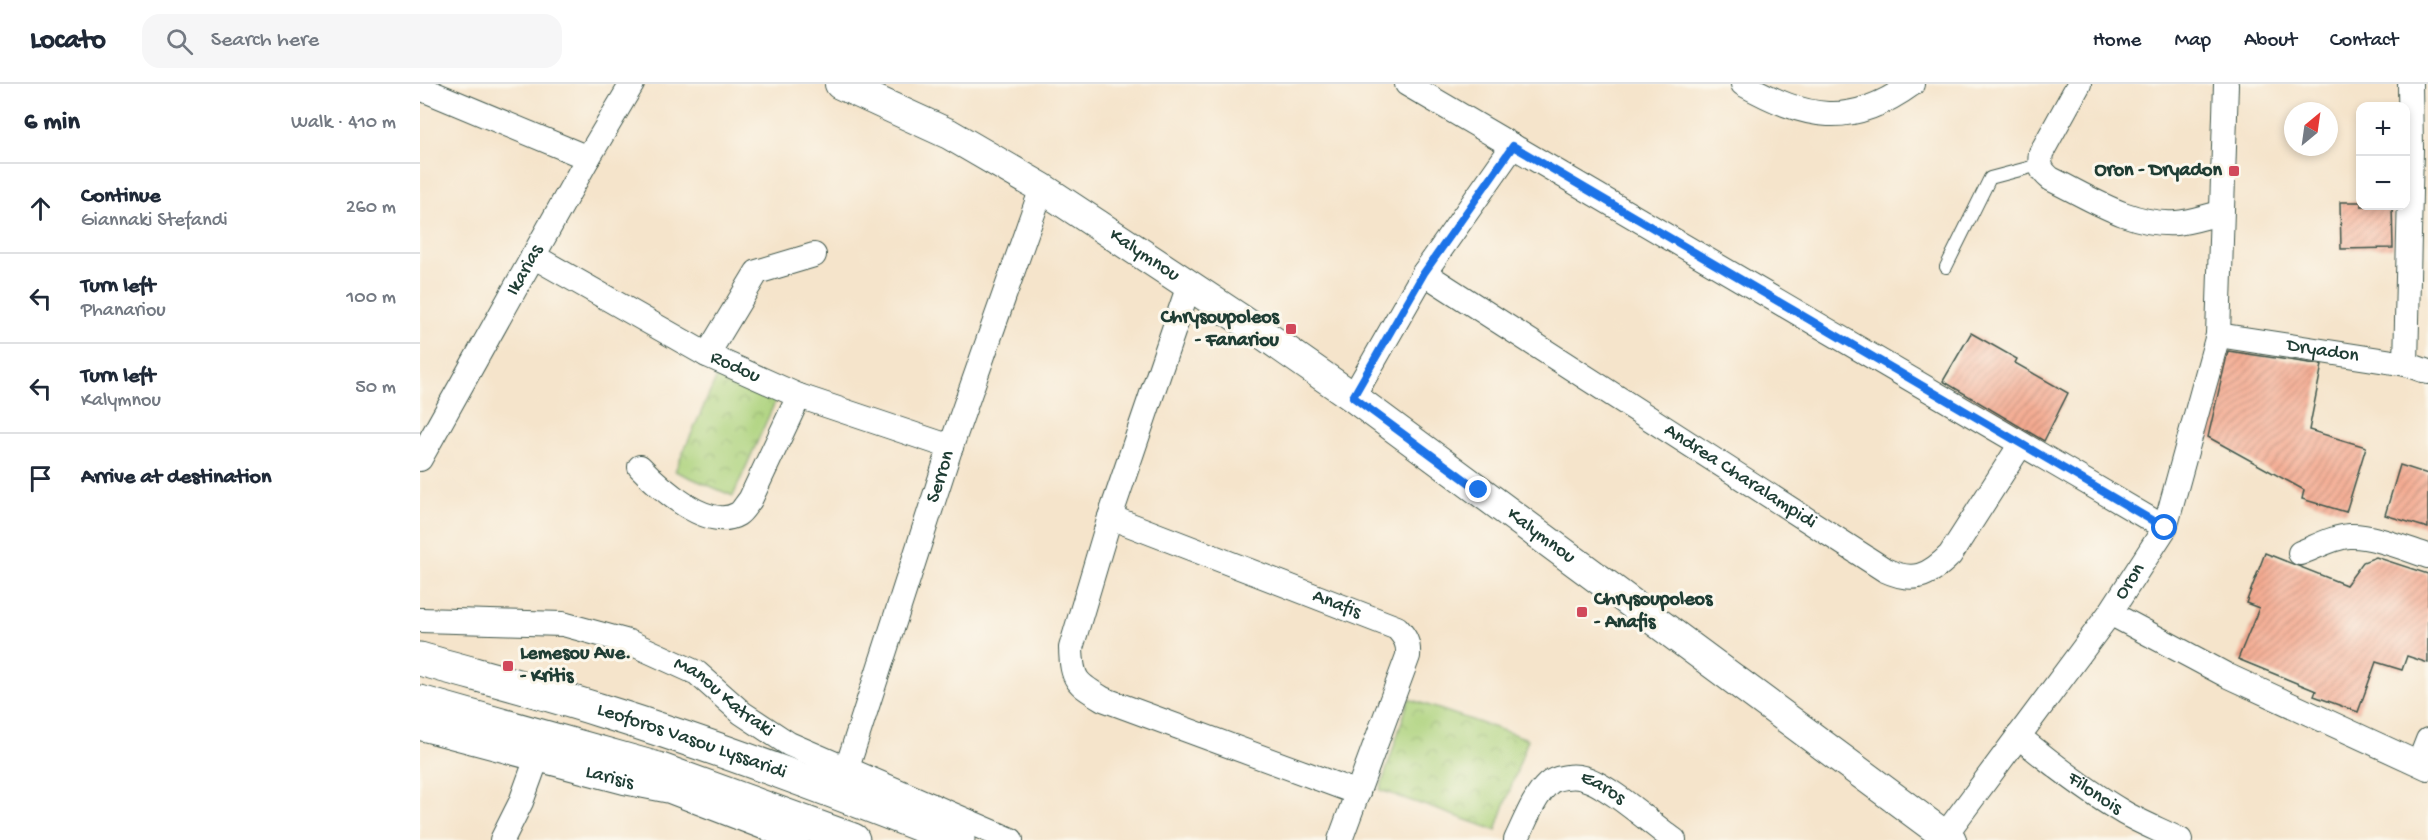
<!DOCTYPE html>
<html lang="en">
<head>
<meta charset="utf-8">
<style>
	:root { --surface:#fff; --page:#f6f6f7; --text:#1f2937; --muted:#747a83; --line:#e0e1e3 }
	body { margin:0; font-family:"Gochi Hand",sans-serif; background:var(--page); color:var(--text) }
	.controls { position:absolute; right:18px; top:18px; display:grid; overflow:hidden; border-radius:12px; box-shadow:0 3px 9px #0003 }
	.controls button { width:54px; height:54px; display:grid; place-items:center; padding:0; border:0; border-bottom:2px solid var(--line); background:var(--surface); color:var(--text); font:30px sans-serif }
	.compass { position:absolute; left:1864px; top:18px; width:54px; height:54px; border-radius:50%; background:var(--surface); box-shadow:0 3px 9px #0003; rotate:29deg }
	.stop { position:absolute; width:18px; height:18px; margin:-14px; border:4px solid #1a73e8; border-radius:50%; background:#fff }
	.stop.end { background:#1a73e8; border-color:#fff; box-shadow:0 2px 6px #0008 }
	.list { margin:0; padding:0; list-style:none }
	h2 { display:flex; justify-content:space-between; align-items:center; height:78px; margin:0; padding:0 24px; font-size:26px }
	h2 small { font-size:20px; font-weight:400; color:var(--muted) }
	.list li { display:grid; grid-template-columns:39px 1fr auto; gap:18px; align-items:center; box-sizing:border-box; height:90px; padding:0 24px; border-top:2px solid var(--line) }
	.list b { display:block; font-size:22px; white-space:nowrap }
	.list p { margin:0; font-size:20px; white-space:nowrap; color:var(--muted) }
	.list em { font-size:20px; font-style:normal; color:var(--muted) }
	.icon { flex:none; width:33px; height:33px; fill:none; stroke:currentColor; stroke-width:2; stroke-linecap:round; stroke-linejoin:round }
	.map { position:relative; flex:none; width:2008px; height:756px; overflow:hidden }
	header { display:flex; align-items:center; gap:36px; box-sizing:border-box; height:84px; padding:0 30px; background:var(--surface); border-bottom:2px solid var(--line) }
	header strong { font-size:28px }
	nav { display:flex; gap:33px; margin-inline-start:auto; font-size:21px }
	.search { width:420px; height:54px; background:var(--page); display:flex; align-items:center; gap:15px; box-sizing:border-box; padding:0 21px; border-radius:18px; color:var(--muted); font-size:22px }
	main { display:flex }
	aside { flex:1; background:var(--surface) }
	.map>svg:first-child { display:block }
	.park { fill:url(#park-crowns); stroke:#668858; stroke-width:1.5 }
	.building { fill:url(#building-hatch) }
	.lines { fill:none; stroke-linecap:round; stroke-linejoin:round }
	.service-casing { stroke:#3f564b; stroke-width:14 }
	.minor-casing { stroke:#3f564b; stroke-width:26 }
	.tertiary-casing { stroke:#3f564b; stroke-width:32 }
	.primary-casing { stroke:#3f564b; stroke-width:35 }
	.service { stroke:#fff; stroke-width:12 }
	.minor { stroke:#fff; stroke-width:24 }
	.tertiary { stroke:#fff; stroke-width:30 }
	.primary { stroke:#fff; stroke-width:33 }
	.route { stroke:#1a73e8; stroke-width:8 }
	.poi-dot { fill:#d1495b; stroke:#fbf7ec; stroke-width:2 }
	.labels { text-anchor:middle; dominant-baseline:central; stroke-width:6; stroke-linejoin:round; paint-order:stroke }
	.poi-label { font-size:20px; font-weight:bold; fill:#1f3d34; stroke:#fbf7ec; text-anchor:end }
	.street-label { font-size:20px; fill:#1f3d34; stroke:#fbf7ec }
</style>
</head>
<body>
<header>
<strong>Locato</strong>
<div class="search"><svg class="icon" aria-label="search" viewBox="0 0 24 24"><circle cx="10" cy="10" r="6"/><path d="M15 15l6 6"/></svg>Search here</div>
<nav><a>Home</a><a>Map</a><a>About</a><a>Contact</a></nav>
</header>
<main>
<aside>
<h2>6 min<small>Walk · 410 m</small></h2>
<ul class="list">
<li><svg class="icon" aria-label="ahead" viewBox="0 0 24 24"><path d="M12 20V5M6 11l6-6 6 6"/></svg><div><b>Continue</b><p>Giannaki Stefandi</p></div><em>260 m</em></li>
<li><svg class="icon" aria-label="left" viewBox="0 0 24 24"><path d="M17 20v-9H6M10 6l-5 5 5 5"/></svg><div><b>Turn left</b><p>Phanariou</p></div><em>100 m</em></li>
<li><svg class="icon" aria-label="left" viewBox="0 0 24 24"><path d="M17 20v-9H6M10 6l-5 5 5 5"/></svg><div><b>Turn left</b><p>Kalymnou</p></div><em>50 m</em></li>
<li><svg class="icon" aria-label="arrive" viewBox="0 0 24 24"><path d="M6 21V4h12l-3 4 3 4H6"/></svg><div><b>Arrive at destination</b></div></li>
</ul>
</aside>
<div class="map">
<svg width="2008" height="756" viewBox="0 0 2008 756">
	<defs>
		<pattern id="park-crowns" width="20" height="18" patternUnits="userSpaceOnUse" patternTransform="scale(1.5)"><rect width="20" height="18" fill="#acd27c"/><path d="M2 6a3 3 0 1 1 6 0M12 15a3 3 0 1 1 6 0" fill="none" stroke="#8bac66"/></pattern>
		<pattern id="building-hatch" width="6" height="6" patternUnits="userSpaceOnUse" patternTransform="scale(1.5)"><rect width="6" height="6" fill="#f4aa91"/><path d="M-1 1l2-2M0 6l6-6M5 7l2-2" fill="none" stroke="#c58c77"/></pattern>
	</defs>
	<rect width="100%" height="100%" fill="#fbf7ec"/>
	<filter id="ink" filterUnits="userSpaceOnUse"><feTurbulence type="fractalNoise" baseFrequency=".0167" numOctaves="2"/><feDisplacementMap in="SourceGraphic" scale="12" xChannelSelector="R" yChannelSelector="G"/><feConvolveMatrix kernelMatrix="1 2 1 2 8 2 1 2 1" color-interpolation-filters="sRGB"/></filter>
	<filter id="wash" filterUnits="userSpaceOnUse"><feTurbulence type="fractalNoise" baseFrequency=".008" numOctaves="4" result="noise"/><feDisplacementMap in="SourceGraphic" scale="24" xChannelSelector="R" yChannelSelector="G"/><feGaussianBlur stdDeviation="1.35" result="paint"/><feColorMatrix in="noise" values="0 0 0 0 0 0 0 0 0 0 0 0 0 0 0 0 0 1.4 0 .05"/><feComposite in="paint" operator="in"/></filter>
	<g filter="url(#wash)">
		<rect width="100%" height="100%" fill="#f5e4cb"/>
		<!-- park -->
		<path class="park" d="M 298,290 L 356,316 L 313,412 L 255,387 Z
			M 989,615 L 1108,655 L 1076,746 L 960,706 Z"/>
		<g id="blocks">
			<!-- building -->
			<path class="building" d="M 1920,118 L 1941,118 L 1941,122 L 1972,122 L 1973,164 L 1921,165 Z
				M 1551,249 L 1597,275 L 1595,279 L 1648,309 L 1624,357 L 1523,297 Z
				M 1808,267 L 1902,281 L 1889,346 L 1946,363 L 1926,428 L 1882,415 L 1884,406 L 1788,353 Z
				M 1980,381 L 2008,390 L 2008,444 L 1965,431 Z
				M 1845,469 L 1926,501 L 1943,478 L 1956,473 L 2008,490 L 2008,579 L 1987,572 L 1982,586 L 1956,578 L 1938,628 L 1894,612 L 1896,607 L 1818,575 L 1839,524 L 1826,519 Z"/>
		</g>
	</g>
	<g filter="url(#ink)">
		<use href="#blocks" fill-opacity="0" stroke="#3f564b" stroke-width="1.5"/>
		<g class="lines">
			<defs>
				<path id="service" d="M 1526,183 L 1570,94 L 1619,81"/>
				<g id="minor">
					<path d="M 987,0 L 1745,444"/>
					<path d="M 1323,0 C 1386,35 1430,45 1492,0"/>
					<path d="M 1659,0 L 1621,69 C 1619,82 1621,87 1631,95 C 1670,114 1711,142 1756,139 C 1771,138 1786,132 1801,129"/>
					<path d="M 0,4 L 168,74"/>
					<path id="s1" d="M 113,172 L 287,271 L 379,312 L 531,363"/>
					<path id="s2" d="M 1004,189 L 1465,486 C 1493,499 1508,493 1530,471 L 1601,360"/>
					<path d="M 769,201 L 690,433 L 651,564 C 652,596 656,599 683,615 L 938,709"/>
					<path id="s3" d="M 1798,251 L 1986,280 L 2008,288"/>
					<path d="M 287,271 L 337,188 L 394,171"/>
					<path d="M 1986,280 L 1991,65 L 1990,0"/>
					<path d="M 933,313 L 1004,189 L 1093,62"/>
					<path id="s4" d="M 0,375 L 168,74 L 212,0"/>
					<path d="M 220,383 C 239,403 288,448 318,430 C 323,427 326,420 330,416 L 379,312"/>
					<path id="s5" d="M 690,433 L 977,544 C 985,553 989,559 988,572 L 920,756"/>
					<path d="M 1880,469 C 1896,463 1913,453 1930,452 C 1952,451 1986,465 2008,472"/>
					<path d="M 1690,529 L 1808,592 L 2008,684"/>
					<path id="s6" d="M 0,536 L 143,540 L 209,558 L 277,589 L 322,629 L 369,660 L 591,756"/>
					<path id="s7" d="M 0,644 L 204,698 L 250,707 L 377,756"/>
					<path id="s8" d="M 1598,652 C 1631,679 1664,705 1701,727 C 1719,738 1740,746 1760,756"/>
					<path d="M 1999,679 L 2008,656"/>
					<path id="s9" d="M 427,684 L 529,368 L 622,104"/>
					<path id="s10" d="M 1525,751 L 1690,529 L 1745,444 L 1798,251 L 1806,0"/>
					<path d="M 82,756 L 101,718 L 117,674"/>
					<path id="s11" d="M 1096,756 C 1105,738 1113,714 1128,700 C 1135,693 1154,691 1163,694 C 1186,699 1233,741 1254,756"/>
				</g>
				<g id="tertiary">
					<path id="s12" d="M 420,0 L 529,50 L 622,104 L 840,248 L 933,313 L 1531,756"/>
				</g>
				<g id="primary">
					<path id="s13" d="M 0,575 C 60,592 120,607 179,626 C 301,664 420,709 538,756"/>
					<path d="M 0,618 L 238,685 L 433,756"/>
				</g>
			</defs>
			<!-- service casing -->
			<use href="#service" class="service-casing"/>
			<!-- minor casing -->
			<use href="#minor" class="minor-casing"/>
			<!-- tertiary casing -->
			<use href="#tertiary" class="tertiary-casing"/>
			<!-- primary casing -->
			<use href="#primary" class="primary-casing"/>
			<!-- service -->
			<use href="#service" class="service"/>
			<!-- minor -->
			<use href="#minor" class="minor"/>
			<!-- tertiary -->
			<use href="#tertiary" class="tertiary"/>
			<!-- primary -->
			<use href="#primary" class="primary"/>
		</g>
	</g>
	<g class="lines" filter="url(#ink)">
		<!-- route -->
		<path class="route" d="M 1059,406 L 933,313 L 1004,189 L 1093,62 L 1745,444"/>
	</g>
	<!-- markers -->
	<g class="poi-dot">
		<rect x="1808" y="81" width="12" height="12" rx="3"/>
		<rect x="865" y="239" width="12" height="12" rx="3"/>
		<rect x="1156" y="522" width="12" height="12" rx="3"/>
		<rect x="82" y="576" width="12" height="12" rx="3"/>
	</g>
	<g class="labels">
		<!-- poi labels -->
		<g class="poi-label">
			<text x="1802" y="87">Oron - Dryadon</text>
			<text x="859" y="234">Chrysoupoleos<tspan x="859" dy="23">- Fanariou</tspan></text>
			<text x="1174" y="516" text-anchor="start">Chrysoupoleos<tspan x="1174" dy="23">- Anafis</tspan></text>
			<text x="100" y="570" text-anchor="start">Lemesou Ave.<tspan x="100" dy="23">- Kritis</tspan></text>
		</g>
		<!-- street labels -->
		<g class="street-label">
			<text stroke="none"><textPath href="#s12" startOffset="350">Kalymnou</textPath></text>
			<text stroke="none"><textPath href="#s4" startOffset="216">Ikarias</textPath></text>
			<text stroke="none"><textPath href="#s3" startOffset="106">Dryadon</textPath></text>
			<text stroke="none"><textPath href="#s1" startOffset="231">Rodou</textPath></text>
			<text stroke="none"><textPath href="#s9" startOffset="306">Serron</textPath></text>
			<text stroke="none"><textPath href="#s2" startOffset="376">Andrea Charalampidi</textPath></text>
			<text stroke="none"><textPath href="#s12" startOffset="836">Kalymnou</textPath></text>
			<text stroke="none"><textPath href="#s10" startOffset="314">Oron</textPath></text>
			<text stroke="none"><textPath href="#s5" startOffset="243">Anafis</textPath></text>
			<text stroke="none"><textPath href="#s6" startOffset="322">Manou Katraki</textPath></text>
			<text stroke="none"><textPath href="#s13" startOffset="284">Leoforos Vasou Lyssaridi</textPath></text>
			<text stroke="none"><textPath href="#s7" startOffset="196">Larisis</textPath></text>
			<text stroke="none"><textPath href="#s11" startOffset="124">Earos</textPath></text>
			<text stroke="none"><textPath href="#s8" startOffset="96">Filonois</textPath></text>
		</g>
	</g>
</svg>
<div class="controls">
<button>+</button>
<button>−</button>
</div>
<svg class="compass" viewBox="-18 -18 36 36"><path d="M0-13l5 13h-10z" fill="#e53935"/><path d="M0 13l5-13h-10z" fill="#747a83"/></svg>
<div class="stop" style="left:1745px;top:444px"></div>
<div class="stop end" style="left:1059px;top:406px"></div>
</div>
</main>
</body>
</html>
